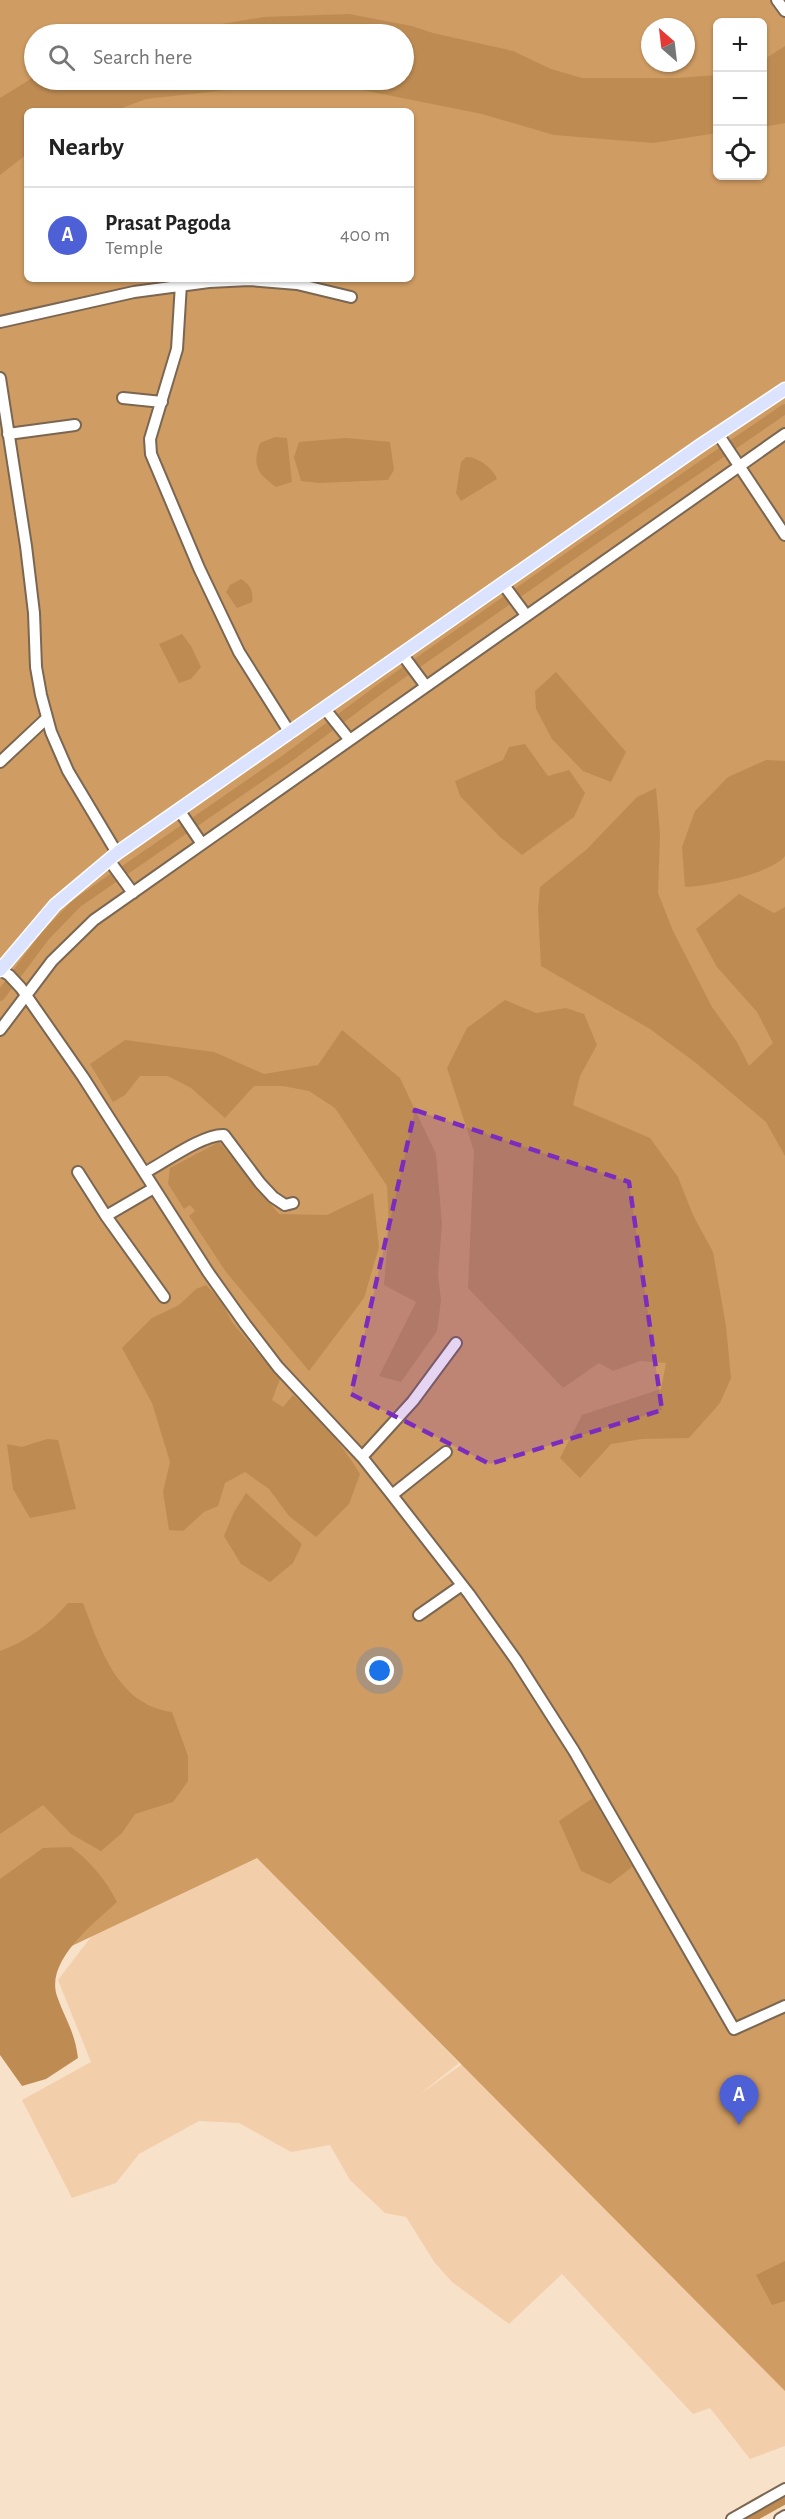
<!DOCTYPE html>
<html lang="en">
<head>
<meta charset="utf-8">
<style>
	:root { --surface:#fff; --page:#f6f6f6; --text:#222; --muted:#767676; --line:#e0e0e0; --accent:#4e60d6 }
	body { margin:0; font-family:"Alegreya Sans",sans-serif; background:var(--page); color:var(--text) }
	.controls { position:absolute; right:18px; top:18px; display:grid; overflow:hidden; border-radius:9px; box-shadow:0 2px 4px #0004 }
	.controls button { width:54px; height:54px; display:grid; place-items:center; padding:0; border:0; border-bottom:2px solid var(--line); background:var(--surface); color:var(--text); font:30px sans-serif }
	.compass { position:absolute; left:641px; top:18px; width:54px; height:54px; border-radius:50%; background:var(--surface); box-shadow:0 2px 4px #0004; rotate:332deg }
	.you { position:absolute; left:380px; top:1671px; width:21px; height:21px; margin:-15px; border:4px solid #fff; border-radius:50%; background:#1a73e8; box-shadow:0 0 0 9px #1a73e833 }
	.badge { display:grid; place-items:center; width:39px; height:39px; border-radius:50%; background:var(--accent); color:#fff; font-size:20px; font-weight:700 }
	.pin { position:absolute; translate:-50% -50px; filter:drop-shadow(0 2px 3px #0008) }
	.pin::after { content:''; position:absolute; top:32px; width:21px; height:18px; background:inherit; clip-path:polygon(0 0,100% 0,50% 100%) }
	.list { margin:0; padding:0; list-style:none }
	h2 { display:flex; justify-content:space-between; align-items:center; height:78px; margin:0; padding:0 24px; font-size:26px }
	h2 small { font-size:20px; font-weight:400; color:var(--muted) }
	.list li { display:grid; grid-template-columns:39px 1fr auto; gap:18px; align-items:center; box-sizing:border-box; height:96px; padding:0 24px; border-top:2px solid var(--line) }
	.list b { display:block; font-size:22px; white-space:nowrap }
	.list p { margin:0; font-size:20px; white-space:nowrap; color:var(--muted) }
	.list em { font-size:20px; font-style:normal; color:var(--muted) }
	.icon { flex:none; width:33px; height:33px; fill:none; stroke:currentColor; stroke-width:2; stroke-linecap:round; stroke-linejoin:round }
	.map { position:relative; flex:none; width:785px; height:2519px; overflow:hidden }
	.search { position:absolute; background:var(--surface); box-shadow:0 2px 4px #0004; left:24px; top:24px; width:390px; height:66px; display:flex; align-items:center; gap:15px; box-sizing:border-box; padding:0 21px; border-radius:33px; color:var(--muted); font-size:22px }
	.panel { position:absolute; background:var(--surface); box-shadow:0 2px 4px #0004; left:24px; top:108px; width:390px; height:174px; border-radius:9px }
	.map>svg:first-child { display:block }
	.green { fill:#f2cfaa; fill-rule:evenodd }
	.forest { fill:#cf9c63; fill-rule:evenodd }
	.water { fill:#be8c53 }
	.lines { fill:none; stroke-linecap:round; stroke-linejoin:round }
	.canal { stroke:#be8c53; stroke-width:10 }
	.minor-casing { stroke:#7a6651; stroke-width:14 }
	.major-casing { stroke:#fff; stroke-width:15 }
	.minor { stroke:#fff; stroke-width:10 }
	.major { stroke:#dce3ff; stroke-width:12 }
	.marked { fill:#7b2cbf; fill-opacity:0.2; stroke:#7b2cbf; stroke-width:4.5; stroke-dasharray:12 8; stroke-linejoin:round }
</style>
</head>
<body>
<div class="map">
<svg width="785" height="2519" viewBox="0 0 785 2519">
	<rect width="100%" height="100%" fill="#f8e1c9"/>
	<!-- green -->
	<path class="green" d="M 318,1570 L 338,1597 L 332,1607 L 356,1652 L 354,1673 L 373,1692 L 349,1712 L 348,1724 L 298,1743 L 288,1765 L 321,1805 L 364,1767 L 402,1752 L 414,1776 L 445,1809 L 450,1835 L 466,1861 L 411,1891 L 462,1960 L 501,1926 L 528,1898 L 552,1939 L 584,1982 L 524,2020 L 567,2059 L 650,2210 L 696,2185 L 769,2313 L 785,2309 L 785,2446 L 750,2459 L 710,2408 L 693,2414 L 562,2274 L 509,2324 L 452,2282 L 435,2263 L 406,2217 L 385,2213 L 350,2180 L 330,2145 L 291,2152 L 239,2123 L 199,2121 L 139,2154 L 116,2183 L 72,2198 L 22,2100 L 91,2062 L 58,1980 L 91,1937 L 126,1904 L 101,1851 L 122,1833 L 135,1814 L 173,1802 L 188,1781 L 188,1756 L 172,1712 L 171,1686 L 264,1625 L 271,1609 ZM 462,1961 L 524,2020 L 419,2095 L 459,2063 L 407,2009 Z"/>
	<!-- forest -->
	<path class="forest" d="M 0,0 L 785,0 L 785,2391 L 257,1858 L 0,1980 ZM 718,22 L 762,22 L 762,176 L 718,176 ZM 650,27 L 686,27 L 686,63 L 650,63 ZM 34,34 L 404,34 L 404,80 L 34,80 ZM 27,111 L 411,111 L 411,279 L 27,279 Z"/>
	<!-- water -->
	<path class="water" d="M 349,14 L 412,26 L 433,33 L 513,51 L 551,69 L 582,78 L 678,78 L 717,75 L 717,133 L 653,143 L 554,135 L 482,114 L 352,88 L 235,89 L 146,99 L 114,111 L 27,111 L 27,154 L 0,175 L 0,98 L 34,77 L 34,80 L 404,80 L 404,34 L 161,34 L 264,17 Z
		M 785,46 L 785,123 L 763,127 L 763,60 Z
		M 275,437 L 287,438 L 292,482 L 276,487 C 257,473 252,466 260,443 Z
		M 346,438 L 390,442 L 394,470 L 388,480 L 320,483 L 301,481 L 294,457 L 299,442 Z
		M 466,457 C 477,456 494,469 497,479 L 461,501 L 456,493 L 461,462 Z
		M 241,579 C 250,585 254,591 252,602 L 237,608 L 226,592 L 230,585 Z
		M 182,634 L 191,646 L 201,667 L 191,679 L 179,683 L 159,644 Z
		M 556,672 L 626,752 L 611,782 L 583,771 L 552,739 L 536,709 L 535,691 Z
		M 525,744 L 548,776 L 569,770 L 585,793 L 574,817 L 522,855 L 499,836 L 460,796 L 455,781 L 503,760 L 509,747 Z
		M 766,760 L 785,761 L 785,856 C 771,874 708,886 685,887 L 682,847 L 695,811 L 728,777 Z
		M 656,788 L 660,834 L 658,893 L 673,931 L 712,1007 L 737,1042 L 749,1066 L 773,1043 L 757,1012 L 717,967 L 696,929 L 739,894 L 774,913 L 785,907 L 785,1156 L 766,1122 L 696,1063 L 650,1029 L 541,966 L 538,909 L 540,887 L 586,850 L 637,797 Z
		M 505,1000 L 536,1013 L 566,1008 L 584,1014 L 597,1045 L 580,1076 L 573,1105 L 650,1138 L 678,1177 L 693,1215 L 713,1252 L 726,1326 L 731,1378 L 720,1403 L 689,1438 L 642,1439 L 611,1444 L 580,1478 L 560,1458 L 582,1415 L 661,1389 L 666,1363 L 640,1361 L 613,1371 L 599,1363 L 563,1388 L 468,1288 L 474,1151 L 447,1068 L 467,1028 Z
		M 342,1030 L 400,1078 L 436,1154 L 442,1224 L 438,1275 L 441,1300 L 437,1331 L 401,1382 L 379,1376 L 416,1302 L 384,1285 L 389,1225 L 387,1186 L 335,1108 L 309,1091 L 283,1086 L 254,1086 L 225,1118 L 191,1088 L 168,1076 L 140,1076 L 125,1095 L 113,1102 L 90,1064 L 125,1040 L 214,1052 L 264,1074 L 318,1065 Z
		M 219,1142 L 279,1214 L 327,1215 L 373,1193 L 379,1247 L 364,1298 L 309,1371 L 226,1272 L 189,1216 L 195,1211 L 190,1205 L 184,1209 L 168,1184 L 170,1168 Z
		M 206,1285 L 221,1301 L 232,1322 L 280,1379 L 272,1400 L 283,1407 L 293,1395 C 320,1418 342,1444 360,1474 L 349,1504 L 316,1537 L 289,1516 L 269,1489 L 245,1472 L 225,1483 L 218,1506 L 204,1512 L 183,1531 L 169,1530 L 163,1492 L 170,1462 L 152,1403 L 122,1348 L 152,1318 L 179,1305 L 196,1289 Z
		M 47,1439 L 58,1440 L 76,1509 L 30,1518 L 13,1489 L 7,1444 L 22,1447 Z
		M 246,1493 L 302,1544 L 293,1563 L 270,1582 L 241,1564 L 224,1536 L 234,1512 Z
		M 68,1603 L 83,1603 C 100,1647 117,1705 172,1712 L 188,1756 L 188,1781 L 173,1802 L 135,1814 L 122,1833 L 101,1851 L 71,1834 L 43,1805 L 0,1834 L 0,1651 C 27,1641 49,1625 68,1603 Z
		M 593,1798 L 632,1867 L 610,1884 L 581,1871 L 559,1821 Z
		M 71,1847 C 91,1862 106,1880 117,1902 C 94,1923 45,1961 57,1996 C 65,2019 75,2032 78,2058 L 46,2079 L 22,2086 L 0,2055 L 0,1879 L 43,1848 Z
		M 785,2261 L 785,2301 L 772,2305 L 756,2275 Z"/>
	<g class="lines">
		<!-- canal -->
		<path class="canal" d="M 0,996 L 45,936 L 77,903 L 289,757 L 380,689 L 589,543 L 785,409
			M 749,2519 L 785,2499"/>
		<defs>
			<path id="minor" d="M 777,0 L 785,11
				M 181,284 L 177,349 L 150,439 L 151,454 L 199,568 L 239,652 L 290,733
				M 0,322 L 134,292 L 209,282 L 249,280 L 297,284 L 351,297
				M 0,378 L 26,546 L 34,613 L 36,667 L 41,695 L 51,732 L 68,771 L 117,853
				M 123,398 L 162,402
				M 8,434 L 75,425
				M 718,434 L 785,535
				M 503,584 L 526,615
				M 402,654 L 425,685
				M 325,709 L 349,739
				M 0,762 L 47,718
				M 179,810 L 202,844
				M 109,860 L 133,893
				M 0,970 L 9,975 L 21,988 L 83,1077 L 208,1272 L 245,1324 L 278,1367 L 362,1457 L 392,1495 L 469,1594 L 516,1660 L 574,1751 L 734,2029 L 785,2006
				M 0,1030 L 52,961 L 94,920 L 785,434
				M 78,1172 L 106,1216
				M 146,1172 C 165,1162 203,1134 224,1135 L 260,1183 L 273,1197 L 285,1205 L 293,1203
				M 154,1188 L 106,1216 L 164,1297
				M 362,1457 L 413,1401 L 456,1343
				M 392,1495 L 446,1452
				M 419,1615 L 462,1585
				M 732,2519 L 785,2489
				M 780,2519 L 785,2516"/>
			<path id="major" d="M 0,970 L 55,905 L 117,853 L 701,445 L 785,389"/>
		</defs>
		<!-- minor casing -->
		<use href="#minor" class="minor-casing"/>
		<!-- major casing -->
		<use href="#major" class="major-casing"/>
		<!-- minor -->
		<use href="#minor" class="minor"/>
		<!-- major -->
		<use href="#major" class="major"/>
	</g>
	<!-- marked area -->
	<path class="marked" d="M 415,1110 L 629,1182 L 662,1410 L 490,1464 L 351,1394 Z"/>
</svg>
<div class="controls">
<button>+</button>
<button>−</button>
<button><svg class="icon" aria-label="locate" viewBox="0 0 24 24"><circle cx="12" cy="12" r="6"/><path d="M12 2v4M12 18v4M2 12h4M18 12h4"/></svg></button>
</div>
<svg class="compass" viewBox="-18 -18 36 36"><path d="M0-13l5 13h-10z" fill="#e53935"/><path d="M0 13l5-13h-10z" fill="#767676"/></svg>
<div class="you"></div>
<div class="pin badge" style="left:739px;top:2125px">A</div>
<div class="search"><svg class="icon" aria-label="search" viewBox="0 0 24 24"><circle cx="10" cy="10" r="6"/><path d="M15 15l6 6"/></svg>Search here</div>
<section class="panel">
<h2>Nearby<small></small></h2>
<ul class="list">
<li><span class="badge">A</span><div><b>Prasat Pagoda</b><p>Temple</p></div><em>400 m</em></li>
</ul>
</section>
</div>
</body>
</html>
